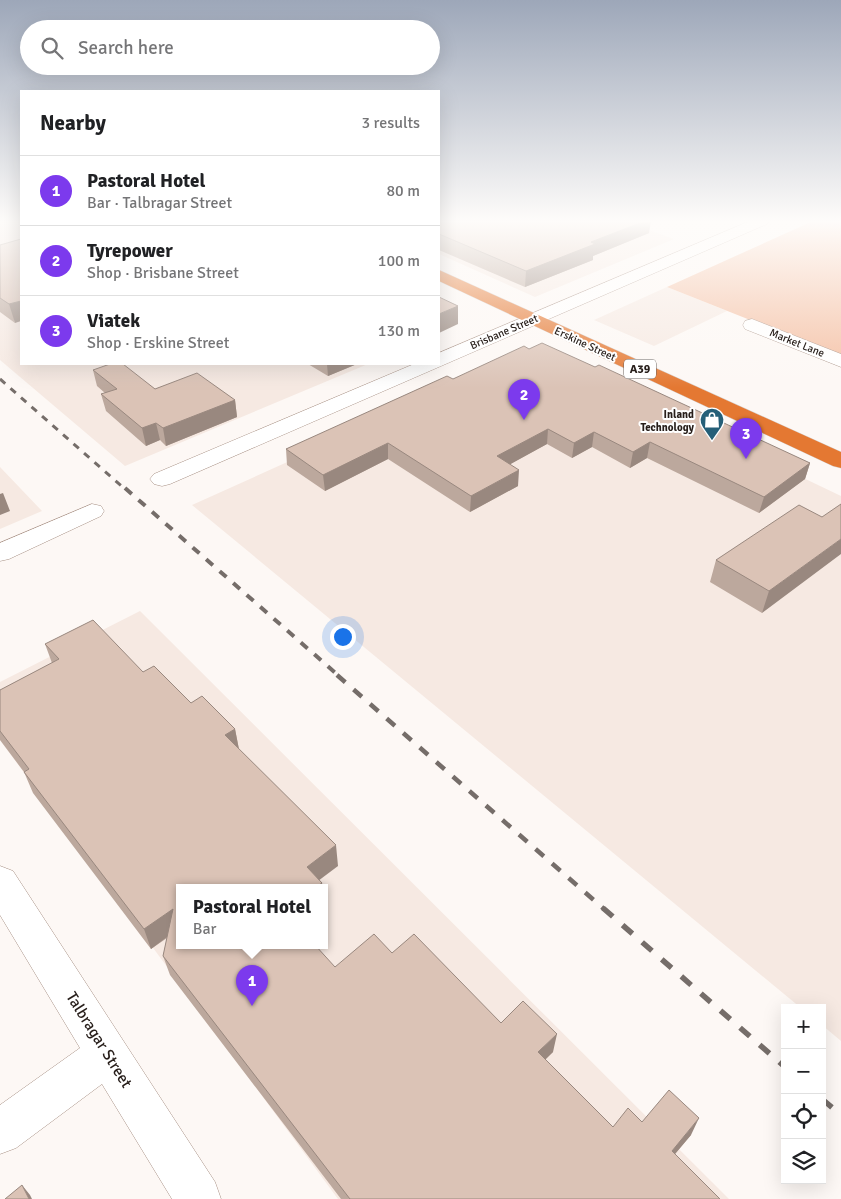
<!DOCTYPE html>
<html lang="en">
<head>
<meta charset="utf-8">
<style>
	:root { --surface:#fff; --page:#f6f6f6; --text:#202124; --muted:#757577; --line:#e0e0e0; --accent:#7c3aed }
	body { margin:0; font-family:Signika,sans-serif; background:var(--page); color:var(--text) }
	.controls { position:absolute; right:15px; bottom:15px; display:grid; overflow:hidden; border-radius:0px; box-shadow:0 5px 20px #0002 }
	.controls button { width:45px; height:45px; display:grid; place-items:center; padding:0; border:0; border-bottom:1px solid var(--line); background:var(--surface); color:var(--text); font:25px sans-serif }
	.you { position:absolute; left:342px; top:636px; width:18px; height:18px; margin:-12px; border:4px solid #fff; border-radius:50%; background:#1a73e8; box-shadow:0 0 0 8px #1a73e833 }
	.badge { display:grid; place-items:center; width:32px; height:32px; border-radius:50%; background:var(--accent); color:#fff; font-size:16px; font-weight:700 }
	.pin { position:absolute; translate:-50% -41px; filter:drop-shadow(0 1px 2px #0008) }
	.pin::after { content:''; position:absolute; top:26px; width:18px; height:15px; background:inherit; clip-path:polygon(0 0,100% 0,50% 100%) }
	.popup { position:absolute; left:176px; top:884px; width:152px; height:65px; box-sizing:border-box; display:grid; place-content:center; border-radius:0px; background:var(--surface); filter:drop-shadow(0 1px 4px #0005); font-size:16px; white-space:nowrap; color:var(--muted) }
	.popup b { font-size:19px; color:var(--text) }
	.popup::after { content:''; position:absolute; left:50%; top:100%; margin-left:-10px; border:10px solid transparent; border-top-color:var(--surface) }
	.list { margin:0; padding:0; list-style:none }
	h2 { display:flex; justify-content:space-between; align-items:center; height:65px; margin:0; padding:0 20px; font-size:21px }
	h2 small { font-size:16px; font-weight:400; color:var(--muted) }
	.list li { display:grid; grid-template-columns:32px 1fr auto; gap:15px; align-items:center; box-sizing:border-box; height:70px; padding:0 20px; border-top:1px solid var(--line) }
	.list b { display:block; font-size:19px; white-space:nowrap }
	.list p { margin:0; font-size:16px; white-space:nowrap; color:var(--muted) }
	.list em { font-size:16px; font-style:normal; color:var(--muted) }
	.icon { flex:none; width:28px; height:28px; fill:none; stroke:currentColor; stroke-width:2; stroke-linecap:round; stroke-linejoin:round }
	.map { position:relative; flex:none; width:841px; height:1199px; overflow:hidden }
	.search { position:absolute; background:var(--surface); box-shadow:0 5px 20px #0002; left:20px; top:20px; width:420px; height:55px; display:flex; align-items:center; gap:12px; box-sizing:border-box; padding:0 18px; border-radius:28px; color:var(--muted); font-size:19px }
	.panel { position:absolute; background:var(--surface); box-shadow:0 5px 20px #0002; left:20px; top:90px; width:420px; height:275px; border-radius:0px }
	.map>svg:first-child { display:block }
	.built { fill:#f6e9e2; fill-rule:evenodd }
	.green { fill:#f4c0a4 }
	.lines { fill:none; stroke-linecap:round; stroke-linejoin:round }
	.minor-casing { stroke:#a68f83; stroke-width:1 }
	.highway-casing { stroke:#d8d6d6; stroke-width:1 }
	.minor { fill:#fff; fill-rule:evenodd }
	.highway { fill:#e47832; fill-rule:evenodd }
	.rail-far3 { stroke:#756d69; stroke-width:3; stroke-dasharray:7 7; stroke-linecap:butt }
	.rail-far2 { stroke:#756d69; stroke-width:4; stroke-dasharray:9 9; stroke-linecap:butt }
	.rail-far1 { stroke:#756d69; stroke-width:4.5; stroke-dasharray:11 11; stroke-linecap:butt }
	.rail { stroke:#756d69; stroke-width:5.5; stroke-dasharray:13 13; stroke-linecap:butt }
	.wall { fill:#bca89d }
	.shaded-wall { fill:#99887f }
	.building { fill:#dbc3b6; stroke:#99887f }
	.labels { text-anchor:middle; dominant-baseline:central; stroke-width:4; stroke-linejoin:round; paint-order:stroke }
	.far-street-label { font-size:11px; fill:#271e1a; stroke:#fff }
	.far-poi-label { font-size:11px; font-weight:bold; fill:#271e1a; stroke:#fff; text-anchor:end }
	.shield { fill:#fff; stroke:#68625f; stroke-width:1 }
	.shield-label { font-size:12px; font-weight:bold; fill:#271e1a }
	.near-street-label { font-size:16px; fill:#271e1a; stroke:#fff }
</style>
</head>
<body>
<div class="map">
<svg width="841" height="1199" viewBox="0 0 841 1199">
	<rect width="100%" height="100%" fill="#fdf8f5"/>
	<!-- built -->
	<path class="built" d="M 0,221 L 21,221 L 21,364 L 368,364 L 125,466 L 0,360 Z
		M 439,221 L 623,221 L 674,239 L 535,297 L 439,254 Z
		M 667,287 L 727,311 L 654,346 L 594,320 Z
		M 536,350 L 841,496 L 841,1041 L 822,1025 L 822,1008 L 801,1008 L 192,505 Z
		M 0,467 L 42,511 L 0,529 Z
		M 140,611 L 729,1199 L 338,1199 L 0,740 L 0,682 ZM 180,887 L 324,887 L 324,945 L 180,945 Z"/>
	<!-- green -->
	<path class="green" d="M 813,221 L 841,221 L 841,356 L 667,287 Z"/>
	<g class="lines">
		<defs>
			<path id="minor" d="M 750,221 L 770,221 L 767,224 L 170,484 L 162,486 L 154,484 L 150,479 L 154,474 L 414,364 L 439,364 L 439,353 Z
				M 752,319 L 841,354 L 841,367 L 745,329 L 743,325 L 745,321 Z
				M 92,504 L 101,506 L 104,511 L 101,516 L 9,559 L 0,561 L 0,543 Z
				M 0,866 L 13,871 L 215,1182 L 221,1199 L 172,1199 L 102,1084 L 16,1148 L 0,1154 L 0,1105 L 80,1048 L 0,915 Z"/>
			<path id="highway" d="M 439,270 L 841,452 L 841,468 L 833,466 L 439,281 Z"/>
		</defs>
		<!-- minor casing -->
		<use href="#minor" class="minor-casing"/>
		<!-- highway casing -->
		<use href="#highway" class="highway-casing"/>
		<!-- minor -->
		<use href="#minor" class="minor"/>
		<!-- highway -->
		<use href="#highway" class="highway"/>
		<!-- rail-far3 -->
		<path class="rail-far3" d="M 0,379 L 126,490"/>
		<!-- rail-far2 -->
		<path class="rail-far2" d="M 125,488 L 339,676"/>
		<!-- rail-far1 -->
		<path class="rail-far1" d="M 337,675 L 604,909"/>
		<!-- rail -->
		<path class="rail" d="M 603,908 L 785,1067
			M 822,1099 L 841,1115"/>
	</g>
	<!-- wall -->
	<path class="wall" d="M 439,221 L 649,233 L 593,256 L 593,260 L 525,287 L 439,250 Z
		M 0,245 L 15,323 L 0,312 Z
		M 529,349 L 595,367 L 810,463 L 805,479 L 759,513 L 647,458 L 630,468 L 592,447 L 572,458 L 547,444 L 510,464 L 518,486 L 470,512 L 388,459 L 325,491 L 287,465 L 286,449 L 453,379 Z
		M 308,364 L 357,364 L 328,376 Z
		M 93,370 L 155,389 L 235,400 L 237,417 L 166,446 L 160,440 L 146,446 L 106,411 L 101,394 L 105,393 L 97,386 Z
		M 822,517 L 762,613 L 710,582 L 716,560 Z
		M 45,644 L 143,672 L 191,703 L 235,729 L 239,749 L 338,866 L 180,887 L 335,967 L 392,953 L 501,1023 L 553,1052 L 545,1059 L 613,1127 L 642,1122 L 691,1135 L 675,1154 L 720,1199 L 341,1199 L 170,975 L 163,956 L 167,938 L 151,949 L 33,793 L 24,772 L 0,740 L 0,690 L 52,663 Z"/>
	<!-- shaded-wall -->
	<path class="shaded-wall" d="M 645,221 L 651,221 L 649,233 L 593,256 L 593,260 L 525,287 L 526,271 L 591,242 Z
		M 21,301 L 21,321 L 15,323 L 9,304 Z
		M 458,306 L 458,324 L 439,333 L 439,314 Z
		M 327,364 L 357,364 L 328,376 Z
		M 235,400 L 237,417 L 166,446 L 163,428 Z
		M 156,423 L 160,440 L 146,446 L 142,428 Z
		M 548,429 L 547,444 L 496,472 L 497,456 Z
		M 594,432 L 592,447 L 572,458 L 574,443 Z
		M 650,442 L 647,458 L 630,468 L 633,452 Z
		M 388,443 L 388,459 L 325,491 L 323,475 Z
		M 810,463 L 805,479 L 759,513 L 764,497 Z
		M 519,470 L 518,486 L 470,512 L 471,496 Z
		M 3,493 L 10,511 L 0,515 L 0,494 Z
		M 841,539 L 841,554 L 762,613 L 769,591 Z
		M 235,729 L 239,750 L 225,735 Z
		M 336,845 L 338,866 L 310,887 L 307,867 Z
		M 322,883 L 323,887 L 316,887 Z
		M 173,909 L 179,928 L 151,949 L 144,929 Z
		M 557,1034 L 553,1052 L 535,1070 L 538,1052 Z
		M 699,1118 L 691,1135 L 664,1167 L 672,1151 Z
		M 22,1185 L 30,1195 L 32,1199 L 29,1199 Z"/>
	<!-- building -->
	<path class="building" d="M 439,221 L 645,221 L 591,242 L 595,244 L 526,271 L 439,234 Z
		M 21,239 L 21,301 L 9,304 L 0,298 L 0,245 Z
		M 439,297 L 458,306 L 439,314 Z
		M 542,343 L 595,367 L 599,365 L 810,463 L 764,497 L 650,442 L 633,452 L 594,432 L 574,443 L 548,429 L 497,456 L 519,470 L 471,496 L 388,443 L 323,475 L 286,449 L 447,376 L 453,379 L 524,346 L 529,349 Z
		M 110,364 L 123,364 L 155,389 L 197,373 L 235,400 L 163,428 L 156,423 L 142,428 L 101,394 L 117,389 L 93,370 Z
		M 841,504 L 841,539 L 769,591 L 716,560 L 799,505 L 822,517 Z
		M 93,620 L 143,672 L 154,666 L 191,703 L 202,696 L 235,729 L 225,735 L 336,845 L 307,867 L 322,883 L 316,887 L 180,887 L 180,945 L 315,945 L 335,967 L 374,934 L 392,953 L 414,934 L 501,1023 L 523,1001 L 557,1034 L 538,1052 L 613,1127 L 628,1108 L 642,1122 L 669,1090 L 699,1118 L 672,1151 L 720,1199 L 350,1199 L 163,956 L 173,909 L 144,929 L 24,772 L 29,769 L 0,731 L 0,690 L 59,659 L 45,644 Z
		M 22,1185 L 29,1199 L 5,1199 Z"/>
	<!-- sky -->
	<linearGradient id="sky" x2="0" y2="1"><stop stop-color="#9da7b9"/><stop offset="0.57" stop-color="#fefcfa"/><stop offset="1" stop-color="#fefcfa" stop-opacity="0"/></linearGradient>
	<rect width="841" height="388" fill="url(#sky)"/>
	<!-- icons -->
	<defs>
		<symbol id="shop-pin" viewBox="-11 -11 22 30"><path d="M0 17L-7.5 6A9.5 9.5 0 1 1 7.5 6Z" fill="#255f78" stroke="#fff"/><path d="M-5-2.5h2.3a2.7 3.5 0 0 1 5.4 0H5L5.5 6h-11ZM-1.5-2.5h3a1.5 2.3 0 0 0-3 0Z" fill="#fff"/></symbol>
	</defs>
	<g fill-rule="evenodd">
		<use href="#shop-pin" x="698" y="406" width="28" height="38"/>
	</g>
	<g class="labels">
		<!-- far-street labels -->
		<g class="far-street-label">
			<text transform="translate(504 332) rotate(-23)">Brisbane Street</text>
			<text transform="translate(797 343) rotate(22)">Market Lane</text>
			<text transform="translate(585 344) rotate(25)">Erskine Street</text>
		</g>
		<!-- far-poi labels -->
		<g class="far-poi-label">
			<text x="694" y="414">Inland<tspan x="694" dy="13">Technology</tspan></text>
		</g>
		<!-- shield labels -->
		<rect class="shield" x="624" y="359.5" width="32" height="19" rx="4"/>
		<g class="shield-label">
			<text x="640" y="369">A39</text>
		</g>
		<!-- near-street labels -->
		<g class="near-street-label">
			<text transform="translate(99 1040) rotate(58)">Talbragar Street</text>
		</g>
	</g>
</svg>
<div class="controls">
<button>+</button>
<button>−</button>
<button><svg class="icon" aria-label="locate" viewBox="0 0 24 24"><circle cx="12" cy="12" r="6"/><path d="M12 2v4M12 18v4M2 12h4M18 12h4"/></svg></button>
<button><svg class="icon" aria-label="layers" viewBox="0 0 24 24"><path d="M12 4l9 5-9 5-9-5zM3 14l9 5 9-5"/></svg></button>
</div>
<div class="you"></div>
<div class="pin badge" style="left:252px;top:1006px">1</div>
<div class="popup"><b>Pastoral Hotel</b>Bar</div>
<div class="pin badge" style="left:524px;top:420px">2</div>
<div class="pin badge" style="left:746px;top:459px">3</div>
<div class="search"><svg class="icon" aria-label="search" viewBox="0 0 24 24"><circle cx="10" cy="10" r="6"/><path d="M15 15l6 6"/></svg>Search here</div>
<section class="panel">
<h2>Nearby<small>3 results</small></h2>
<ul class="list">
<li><span class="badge">1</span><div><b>Pastoral Hotel</b><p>Bar · Talbragar Street</p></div><em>80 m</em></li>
<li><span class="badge">2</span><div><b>Tyrepower</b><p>Shop · Brisbane Street</p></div><em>100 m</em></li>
<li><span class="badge">3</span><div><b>Viatek</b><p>Shop · Erskine Street</p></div><em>130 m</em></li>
</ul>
</section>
</div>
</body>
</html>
